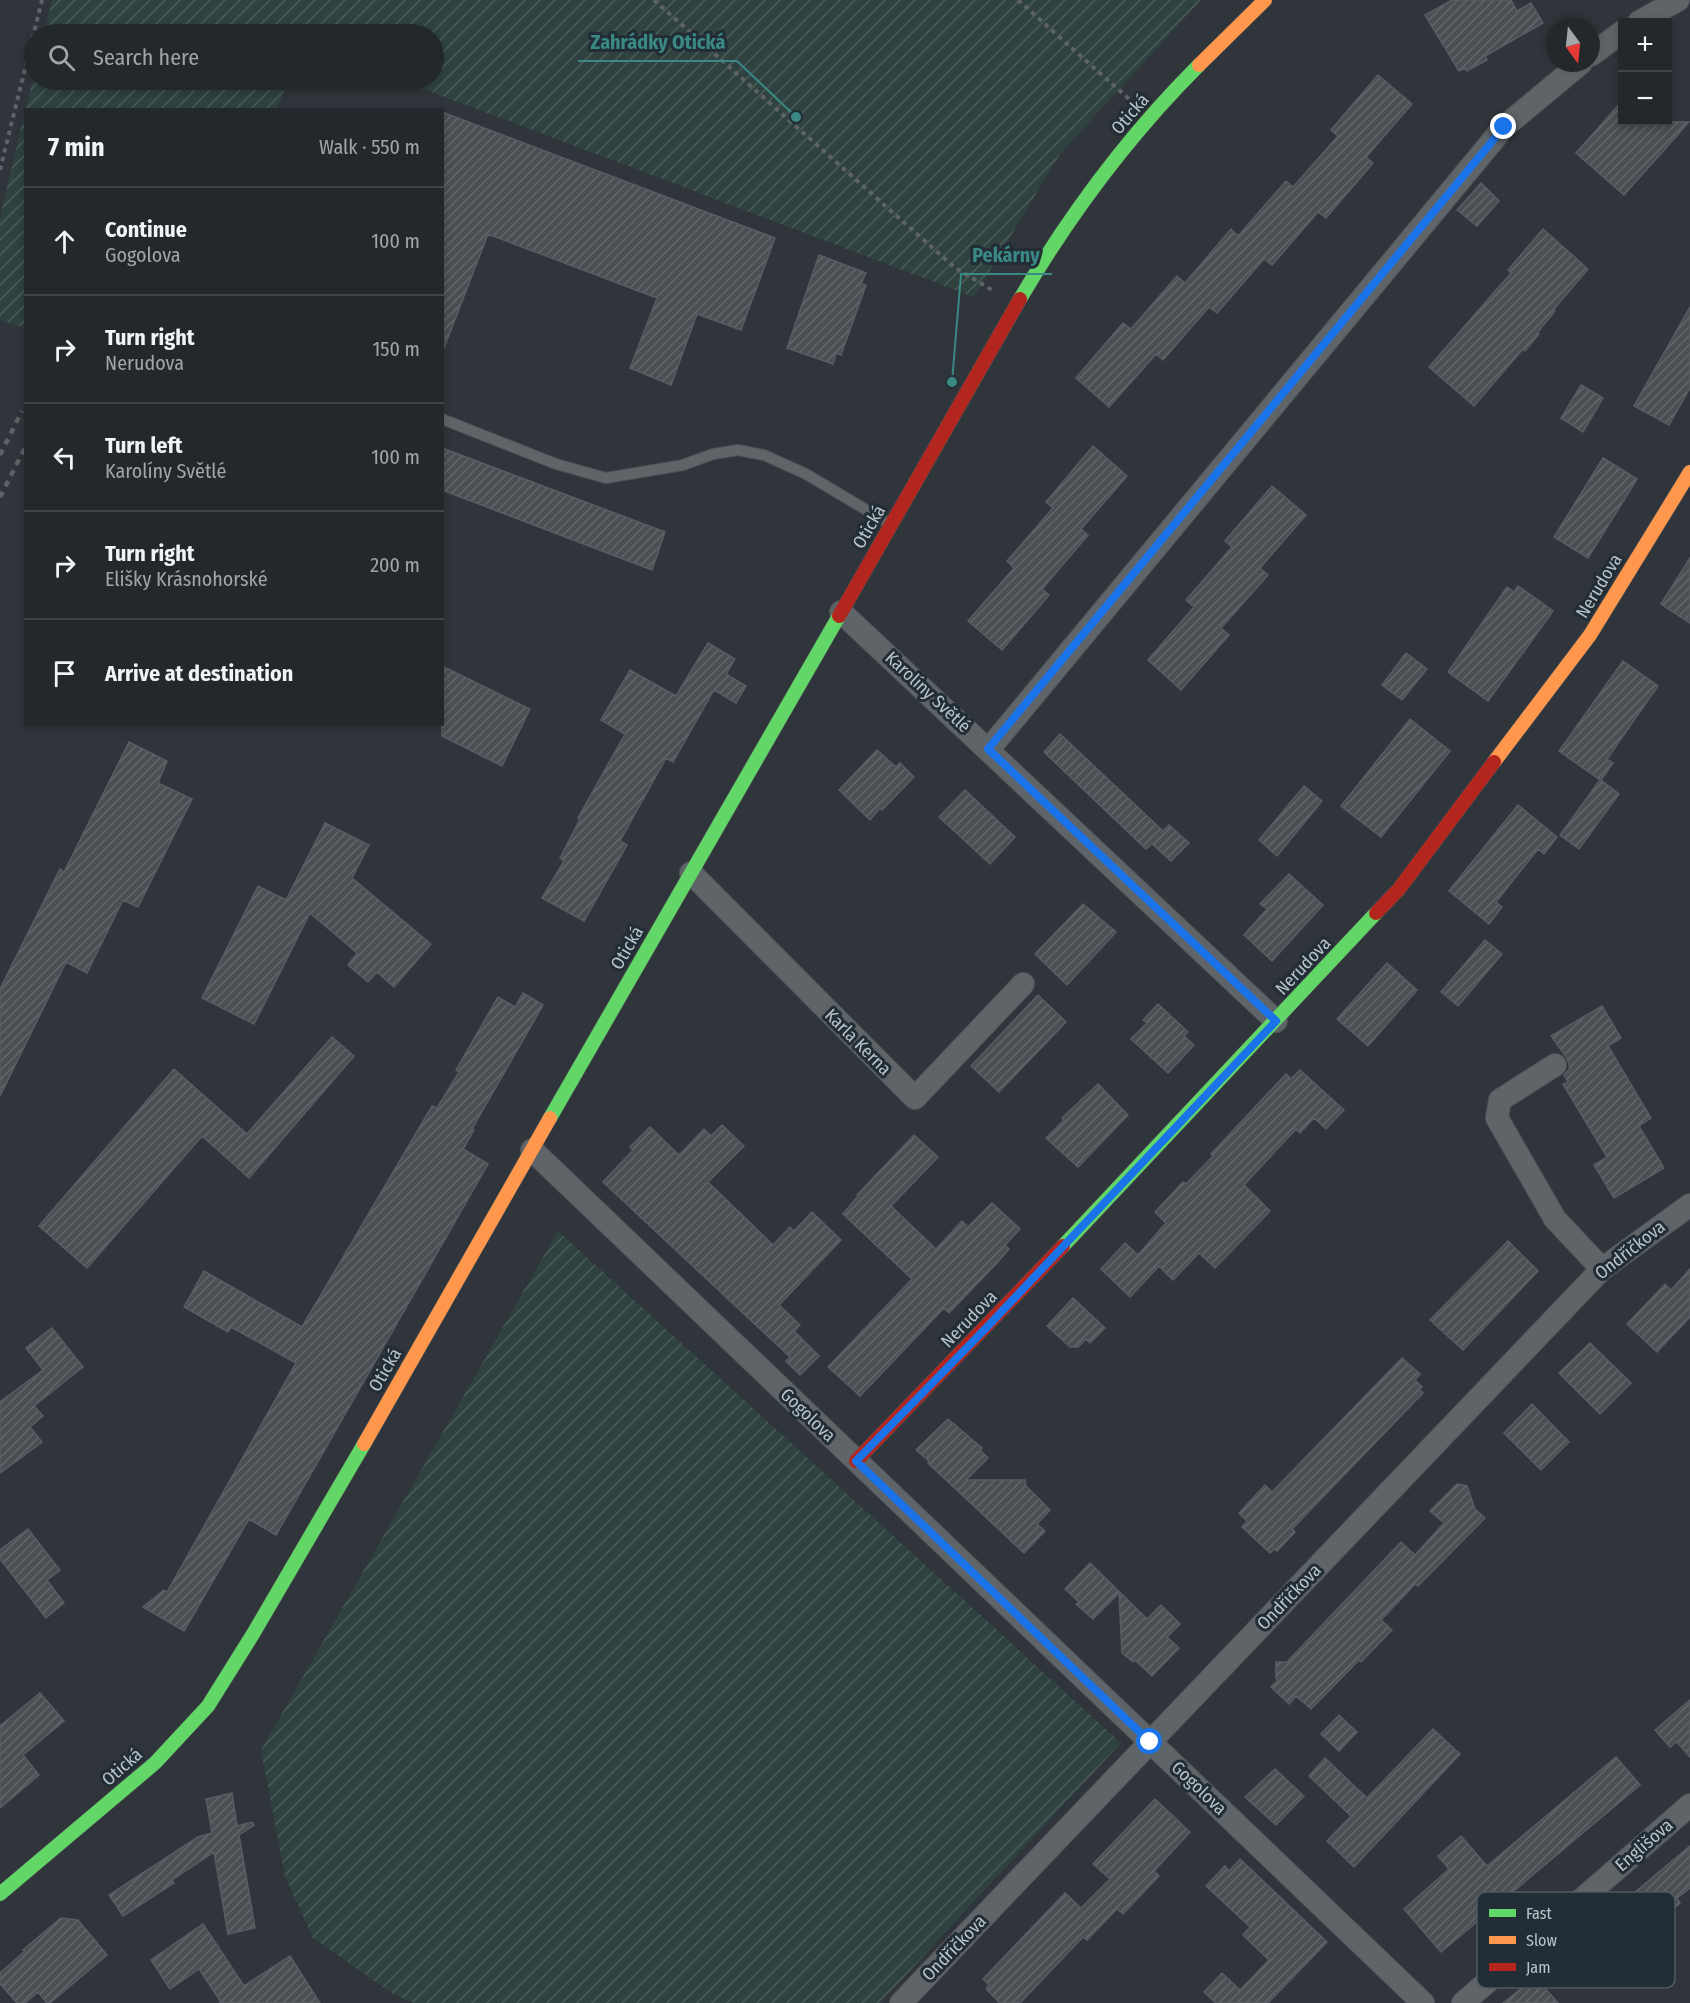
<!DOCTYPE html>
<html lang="en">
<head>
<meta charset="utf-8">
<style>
	:root { --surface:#23282c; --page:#2f3438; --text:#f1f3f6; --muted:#a3a6a9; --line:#404448 }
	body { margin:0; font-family:"Fira Sans Condensed",sans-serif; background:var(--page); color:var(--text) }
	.controls { position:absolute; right:18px; top:18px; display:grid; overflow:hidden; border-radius:0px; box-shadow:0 3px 9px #0003 }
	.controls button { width:54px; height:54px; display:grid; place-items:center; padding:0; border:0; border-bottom:2px solid var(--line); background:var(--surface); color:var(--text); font:30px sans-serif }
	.compass { position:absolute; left:1546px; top:18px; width:54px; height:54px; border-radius:50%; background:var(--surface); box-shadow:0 3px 9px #0003; rotate:165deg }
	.stop { position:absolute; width:18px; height:18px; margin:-14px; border:4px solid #1a73e8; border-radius:50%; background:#fff }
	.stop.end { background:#1a73e8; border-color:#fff; box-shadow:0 2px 6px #0008 }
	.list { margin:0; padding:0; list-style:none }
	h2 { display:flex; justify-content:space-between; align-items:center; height:78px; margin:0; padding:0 24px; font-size:26px }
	h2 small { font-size:20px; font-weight:400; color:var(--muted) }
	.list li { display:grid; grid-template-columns:39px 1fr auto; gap:18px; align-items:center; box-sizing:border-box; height:108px; padding:0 24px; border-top:2px solid var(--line) }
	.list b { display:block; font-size:22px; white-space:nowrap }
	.list p { margin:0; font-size:20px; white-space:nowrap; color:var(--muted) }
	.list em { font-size:20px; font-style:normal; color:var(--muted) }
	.icon { flex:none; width:33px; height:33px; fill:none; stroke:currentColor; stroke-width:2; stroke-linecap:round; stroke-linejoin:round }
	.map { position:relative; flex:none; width:1690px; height:2003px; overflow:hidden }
	.search { position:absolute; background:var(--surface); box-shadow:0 3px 9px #0003; left:24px; top:24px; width:420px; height:66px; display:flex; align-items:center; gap:15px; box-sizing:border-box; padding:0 21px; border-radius:33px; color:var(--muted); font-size:22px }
	.panel { position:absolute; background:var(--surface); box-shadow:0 3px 9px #0003; left:24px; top:108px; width:420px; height:618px; border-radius:0px }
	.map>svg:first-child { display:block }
	.garden { fill:url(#garden-furrows) }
	.building { fill:url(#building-hatch); stroke:#575d62; stroke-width:1.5 }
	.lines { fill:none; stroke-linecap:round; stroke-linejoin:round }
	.lane-casing { stroke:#4c5155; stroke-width:12 }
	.street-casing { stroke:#4c5155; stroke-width:24 }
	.fast-casing { stroke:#4c5155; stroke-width:15 }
	.slow-casing { stroke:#4c5155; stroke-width:15 }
	.jam-casing { stroke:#4c5155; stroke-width:15 }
	.path { stroke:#5d6366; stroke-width:4; stroke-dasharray:4.5 4.5; stroke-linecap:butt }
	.lane { stroke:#5f6468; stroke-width:10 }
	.street { stroke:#5f6468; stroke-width:22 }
	.fast { stroke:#63d668; stroke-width:14 }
	.slow { stroke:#ff974d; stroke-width:14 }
	.jam { stroke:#b3261e; stroke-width:14 }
	.rail { stroke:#5d6266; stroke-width:4.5; stroke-dasharray:6 6; stroke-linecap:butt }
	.route { stroke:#1a73e8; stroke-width:8 }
	.labels { text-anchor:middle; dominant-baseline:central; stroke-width:6; stroke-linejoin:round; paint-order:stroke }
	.street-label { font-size:18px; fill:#bac3ca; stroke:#222d35 }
	.key { fill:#222d35; stroke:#505a62; stroke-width:1.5 }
	.key-label { font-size:16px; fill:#bac3ca }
	.leader { fill:none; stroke:#3a8985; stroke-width:2 }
	.callout-dot { fill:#3a8985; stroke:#222d35; stroke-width:2 }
	.callout-label { font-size:20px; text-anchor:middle; font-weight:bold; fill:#3a8985; stroke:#222d35; stroke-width:6; stroke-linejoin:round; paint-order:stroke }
</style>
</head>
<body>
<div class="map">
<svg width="1690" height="2003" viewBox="0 0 1690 2003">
	<defs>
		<pattern id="garden-furrows" width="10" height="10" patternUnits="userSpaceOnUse" patternTransform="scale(1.5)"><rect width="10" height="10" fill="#2f4240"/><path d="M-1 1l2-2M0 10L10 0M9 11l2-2" fill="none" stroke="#4b5c5a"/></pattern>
		<pattern id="building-hatch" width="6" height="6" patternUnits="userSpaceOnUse" patternTransform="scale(1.5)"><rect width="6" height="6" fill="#494f53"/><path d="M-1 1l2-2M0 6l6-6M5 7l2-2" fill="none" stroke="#61676a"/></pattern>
	</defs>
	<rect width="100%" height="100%" fill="#2f353a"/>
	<!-- garden -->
	<path class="garden" d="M 52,0 L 1201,0 L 1060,154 L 974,297 L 400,80 L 434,80 L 434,34 L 44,34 Z
		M 34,74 L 34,80 L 288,80 L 277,109 L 26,109 Z
		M 25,111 L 26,328 L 25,328 L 0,320 L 0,218 Z
		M 558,1231 L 1121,1743 L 880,2003 L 414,2003 L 393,1994 L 313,1938 L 285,1876 L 261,1750 Z"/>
	<!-- building -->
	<path class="building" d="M 1452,0 L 1511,0 L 1517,11 L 1531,3 L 1543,23 L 1485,56 L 1487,60 L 1467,71 L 1465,68 L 1459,71 L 1425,15 Z
		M 1378,75 L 1412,104 L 1366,157 L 1373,163 L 1326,218 L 1318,212 L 1272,265 L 1264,259 L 1217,313 L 1209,307 L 1163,360 L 1156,354 L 1109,407 L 1076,378 L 1123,323 L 1131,329 L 1177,276 L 1185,283 L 1231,229 L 1238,236 L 1286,181 L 1293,187 L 1338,136 L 1331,130 Z
		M 1623,100 L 1623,122 L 1689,122 L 1624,195 L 1576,153 Z
		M 442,112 L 775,238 L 741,330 L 697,314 L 671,385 L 630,368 L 657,298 L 488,234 L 444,348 L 442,348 Z
		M 1481,183 L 1499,201 L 1477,226 L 1457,210 Z
		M 1543,229 L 1588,269 L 1554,309 L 1555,311 L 1537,333 L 1539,334 L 1525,351 L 1523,349 L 1474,406 L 1429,367 L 1511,273 L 1508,270 Z
		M 819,255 L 866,273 L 861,284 L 866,285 L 841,355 L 836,353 L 833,364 L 787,348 Z
		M 1690,307 L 1690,388 L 1669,425 L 1634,406 Z
		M 1581,385 L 1603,398 L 1583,432 L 1561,418 Z
		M 1093,446 L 1127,476 L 1081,529 L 1088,535 L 1042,589 L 1049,595 L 1002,650 L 968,621 L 1014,568 L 1007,561 L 1053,508 L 1046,502 Z
		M 442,448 L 665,532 L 652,570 L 442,490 Z
		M 1603,458 L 1637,479 L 1588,558 L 1554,537 Z
		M 1272,486 L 1306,515 L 1260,568 L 1268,575 L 1221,628 L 1229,635 L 1181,690 L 1148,660 L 1194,607 L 1186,600 L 1232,547 L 1225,541 Z
		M 1690,558 L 1690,623 L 1661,604 Z
		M 1518,586 L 1553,611 L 1488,701 L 1448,672 L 1507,587 L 1514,592 Z
		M 708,643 L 735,659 L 726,674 L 746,686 L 736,703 L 714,690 L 673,762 L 666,758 L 620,841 L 627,845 L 584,921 L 542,898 L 564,861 L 560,858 L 580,819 L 578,818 L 625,734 L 601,720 L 630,670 L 676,696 Z
		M 1406,653 L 1427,669 L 1402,700 L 1382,685 Z
		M 1623,661 L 1658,686 L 1607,759 L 1613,763 L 1601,780 L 1619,794 L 1579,849 L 1560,835 L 1600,780 L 1559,751 Z
		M 442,666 L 530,709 L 502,766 L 442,736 Z
		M 1410,719 L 1450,751 L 1381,837 L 1341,806 Z
		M 1060,734 L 1163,831 L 1169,825 L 1189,843 L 1171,861 L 1152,844 L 1146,849 L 1044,752 Z
		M 129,742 L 167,761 L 158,783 L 192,799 L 138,907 L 123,900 L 87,973 L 66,962 L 0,1096 L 0,989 L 60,869 L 64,872 Z
		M 877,750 L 896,767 L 900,763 L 914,777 L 882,810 L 880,808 L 870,820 L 839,790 Z
		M 1304,786 L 1322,801 L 1277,856 L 1259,840 Z
		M 965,790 L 1015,837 L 990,864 L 939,817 Z
		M 1518,805 L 1557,837 L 1544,854 L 1538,849 L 1496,902 L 1502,907 L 1489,924 L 1449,891 Z
		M 325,823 L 369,845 L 352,878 L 431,944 L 394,987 L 377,972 L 368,982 L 348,965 L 357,953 L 310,913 L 254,1024 L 202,998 L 258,886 L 286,900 Z
		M 1289,874 L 1323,905 L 1272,961 L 1244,935 L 1267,909 L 1260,904 Z
		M 1083,904 L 1116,932 L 1067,985 L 1035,954 Z
		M 1485,940 L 1502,954 L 1458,1006 L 1441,992 Z
		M 1387,963 L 1417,990 L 1368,1046 L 1337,1019 Z
		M 523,993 L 543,1005 L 472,1129 L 474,1130 L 463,1149 L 488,1164 L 276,1535 L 249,1519 L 184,1631 L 143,1607 L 164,1590 L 167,1592 L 296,1363 L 231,1327 L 228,1332 L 184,1307 L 204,1271 L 302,1327 L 432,1106 L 437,1108 L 459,1072 L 456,1070 L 498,997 L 515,1007 Z
		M 1038,995 L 1066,1022 L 999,1092 L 971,1066 Z
		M 1158,1004 L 1188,1032 L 1184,1036 L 1194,1045 L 1168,1073 L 1131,1039 L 1147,1023 L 1143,1020 Z
		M 1602,1006 L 1621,1038 L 1608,1046 L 1651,1118 L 1639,1126 L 1664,1168 L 1614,1198 L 1594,1165 L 1607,1157 L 1563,1084 L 1568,1082 L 1564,1075 L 1570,1068 L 1567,1058 L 1551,1036 Z
		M 332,1037 L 354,1056 L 249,1178 L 202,1136 L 87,1268 L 39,1226 L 174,1069 L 247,1134 Z
		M 1300,1070 L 1344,1110 L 1326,1129 L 1314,1118 L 1300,1133 L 1296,1129 L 1244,1185 L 1270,1211 L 1215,1268 L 1199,1253 L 1173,1280 L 1159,1266 L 1130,1297 L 1101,1269 L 1125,1243 L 1138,1255 L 1166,1223 L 1155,1212 L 1183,1182 L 1186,1184 L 1213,1156 L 1211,1154 L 1286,1074 L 1291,1079 Z
		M 1098,1084 L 1128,1115 L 1078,1167 L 1046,1138 L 1064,1120 L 1062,1118 Z
		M 722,1125 L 744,1146 L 708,1182 L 773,1245 L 790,1227 L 794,1231 L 812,1212 L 841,1240 L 779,1305 L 800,1325 L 794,1331 L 819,1356 L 800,1375 L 786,1361 L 790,1357 L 603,1182 L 633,1150 L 630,1147 L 650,1127 L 679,1155 L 704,1129 L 711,1136 Z
		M 914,1135 L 938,1157 L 891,1206 L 936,1249 L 962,1221 L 968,1227 L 992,1203 L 1020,1229 L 1005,1245 L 1009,1249 L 996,1264 L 949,1313 L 944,1308 L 860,1396 L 828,1367 L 912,1279 L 843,1214 L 858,1196 L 857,1195 Z
		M 1508,1241 L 1538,1271 L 1463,1350 L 1430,1320 Z
		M 1690,1269 L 1690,1317 L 1657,1352 L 1627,1324 L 1665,1284 L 1671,1290 Z
		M 1073,1298 L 1105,1328 L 1090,1343 L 1086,1339 L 1078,1347 L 1070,1347 L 1047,1326 Z
		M 52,1328 L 83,1367 L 34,1406 L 43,1416 L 30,1427 L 42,1442 L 0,1473 L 0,1402 L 43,1370 L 26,1348 Z
		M 1590,1343 L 1631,1383 L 1600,1414 L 1559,1373 Z
		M 1402,1358 L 1420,1374 L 1415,1380 L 1422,1387 L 1419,1389 L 1423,1393 L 1292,1529 L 1295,1532 L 1277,1551 L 1274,1549 L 1270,1553 L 1242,1527 L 1247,1521 L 1239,1513 L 1265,1485 L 1272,1492 Z
		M 1532,1404 L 1569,1442 L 1541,1470 L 1504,1433 Z
		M 948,1419 L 982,1448 L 980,1450 L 988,1458 L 966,1480 L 1025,1480 L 1026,1486 L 1050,1510 L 1037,1524 L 1045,1531 L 1024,1553 L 928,1463 L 929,1461 L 916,1450 Z
		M 1457,1484 L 1467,1486 L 1475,1509 L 1485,1518 L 1418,1586 L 1415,1584 L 1381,1620 L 1392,1630 L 1361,1662 L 1359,1660 L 1311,1709 L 1296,1696 L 1289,1704 L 1271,1687 L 1278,1680 L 1276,1678 L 1276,1662 L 1287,1662 L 1401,1542 L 1415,1555 L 1444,1523 L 1430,1511 Z
		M 28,1529 L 60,1570 L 47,1580 L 64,1603 L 46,1618 L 0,1559 L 0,1550 Z
		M 1090,1563 L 1147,1619 L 1161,1605 L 1180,1624 L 1167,1637 L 1179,1648 L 1152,1676 L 1135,1660 L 1133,1662 L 1122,1653 L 1119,1593 L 1093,1619 L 1076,1604 L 1079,1602 L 1065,1589 Z
		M 40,1693 L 64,1721 L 23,1755 L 39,1775 L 0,1808 L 0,1726 Z
		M 1690,1700 L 1690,1757 L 1677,1742 L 1670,1747 L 1655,1730 Z
		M 1339,1715 L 1357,1732 L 1339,1751 L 1321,1734 Z
		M 1433,1729 L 1460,1754 L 1354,1867 L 1327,1841 L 1351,1816 L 1309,1776 L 1325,1758 L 1367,1798 Z
		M 1616,1757 L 1640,1785 L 1441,1952 L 1404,1909 L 1449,1869 L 1438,1856 L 1461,1836 L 1487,1866 Z
		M 1275,1769 L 1304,1796 L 1276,1825 L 1245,1797 Z
		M 232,1793 L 237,1826 L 252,1822 L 254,1825 L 239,1835 L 255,1928 L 228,1934 L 214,1852 L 172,1880 L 174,1883 L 123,1916 L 109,1895 L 198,1837 L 212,1833 L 206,1799 Z
		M 1155,1799 L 1190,1832 L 1154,1871 L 1159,1876 L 1123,1914 L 1117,1909 L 1087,1940 L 1083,1937 L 1020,2003 L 1000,2003 L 986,1989 L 989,1985 L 983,1979 L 1065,1893 L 1081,1908 L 1110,1879 L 1093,1864 Z
		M 1690,1846 L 1690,1888 L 1677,1898 L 1680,1903 L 1637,1941 L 1644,1951 L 1626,1966 L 1632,1974 L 1615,1988 L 1599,1970 L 1588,1979 L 1565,1951 Z
		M 1240,1859 L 1327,1942 L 1268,2003 L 1216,2003 L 1204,1992 L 1222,1973 L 1240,1990 L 1269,1960 L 1243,1935 L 1250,1927 L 1206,1886 L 1225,1866 L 1229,1871 Z
		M 61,1918 L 78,1920 L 107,1955 L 50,2003 L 47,2003 L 38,1992 L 25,2003 L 17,2003 L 0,1984 L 0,1973 L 25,1951 L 23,1950 Z
		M 203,1924 L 244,1986 L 290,1956 L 320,2003 L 219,2003 L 221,2002 L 199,1969 L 170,1989 L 151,1960 Z
		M 1535,1977 L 1558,2003 L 1503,2003 L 1528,1983 Z"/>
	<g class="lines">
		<defs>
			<path id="lane" d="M 442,419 L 556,464 L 606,478 L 683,465 L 713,454 L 738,450 L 764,455 L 806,474 L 890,524"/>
			<path id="street" d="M 1639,22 L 1678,0
				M 1591,55 L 1622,32
				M 841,612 L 1276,1021
				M 989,749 L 1504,127 L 1581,63
				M 691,873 L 915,1098 L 1023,984
				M 1555,1065 L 1500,1100 L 1497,1118 L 1555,1219 L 1602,1269
				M 532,1150 L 1423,2003
				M 901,2003 L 1602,1269 L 1690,1205
				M 1463,2003 L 1690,1805"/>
			<path id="fast" d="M 1020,299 C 1070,214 1129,135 1199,65
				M 550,1118 L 839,616
				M 1063,1246 L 1376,913
				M 0,1894 L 155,1763 L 208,1706 L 253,1634 L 364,1444"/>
			<path id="slow" d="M 1199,65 L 1265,0
				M 1494,762 L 1590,635 L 1690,472
				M 364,1444 L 550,1118"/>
			<path id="jam" d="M 839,616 L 1020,299
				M 1376,913 L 1399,889 L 1494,762
				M 856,1461 L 1063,1246"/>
		</defs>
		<!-- lane casing -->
		<use href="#lane" class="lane-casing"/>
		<!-- street casing -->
		<use href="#street" class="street-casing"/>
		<!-- fast casing -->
		<use href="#fast" class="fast-casing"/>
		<!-- slow casing -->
		<use href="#slow" class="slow-casing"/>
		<!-- jam casing -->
		<use href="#jam" class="jam-casing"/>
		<!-- path -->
		<path class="path" d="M 654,0 L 954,267 L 992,290
			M 1018,0 L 1129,99
			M 0,170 L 42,0"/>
		<!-- lane -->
		<use href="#lane" class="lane"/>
		<!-- street -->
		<use href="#street" class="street"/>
		<!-- fast -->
		<use href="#fast" class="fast"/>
		<!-- slow -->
		<use href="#slow" class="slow"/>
		<!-- jam -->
		<use href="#jam" class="jam"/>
		<!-- rail -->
		<path class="rail" d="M 0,455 L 22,411
			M 0,497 L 26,446"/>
	</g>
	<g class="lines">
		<!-- route -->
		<path class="route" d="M 1150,1742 L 856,1461 L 989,1325 L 1276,1021 L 988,749 L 1504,127"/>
	</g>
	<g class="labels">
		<!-- street labels -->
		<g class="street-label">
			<text transform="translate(1130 114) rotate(-49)">Otická</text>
			<text transform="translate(869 527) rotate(-60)">Otická</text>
			<text transform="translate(1599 586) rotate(-59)">Nerudova</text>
			<text transform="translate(928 692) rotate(43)">Karolíny Světlé</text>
			<text transform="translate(627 948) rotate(-60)">Otická</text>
			<text transform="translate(1303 966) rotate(-47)">Nerudova</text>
			<text transform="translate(858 1042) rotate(45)">Karla Kerna</text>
			<text transform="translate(1630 1250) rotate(-38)">Ondříčkova</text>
			<text transform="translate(969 1319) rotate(-46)">Nerudova</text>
			<text transform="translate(385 1370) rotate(-60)">Otická</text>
			<text transform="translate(808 1415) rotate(44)">Gogolova</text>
			<text transform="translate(1289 1597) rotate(-46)">Ondříčkova</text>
			<text transform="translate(122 1767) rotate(-41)">Otická</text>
			<text transform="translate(1199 1788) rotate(44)">Gogolova</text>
			<text transform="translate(1644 1845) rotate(-41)">Englišova</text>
			<text transform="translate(954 1948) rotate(-46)">Ondříčkova</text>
		</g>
	</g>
	<!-- legend -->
	<rect x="1477" y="1892" width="198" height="96" rx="9" class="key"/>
	<rect x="1489" y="1909" width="27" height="8" fill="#63d668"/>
	<rect x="1489" y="1936" width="27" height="8" fill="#ff974d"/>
	<rect x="1489" y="1963" width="27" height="8" fill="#b3261e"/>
	<g class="key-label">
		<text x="1526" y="1919">Fast</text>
		<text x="1526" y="1946">Slow</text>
		<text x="1526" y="1973">Jam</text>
	</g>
	<!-- callouts -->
	<path class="leader" d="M796 117L737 61H578M952 382L961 274H1052"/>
	<g class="callout-dot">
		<circle cx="796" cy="117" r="6"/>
		<circle cx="952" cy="382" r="6"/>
	</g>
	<g class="callout-label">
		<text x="658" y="49">Zahrádky Otická</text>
		<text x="1006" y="262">Pekárny</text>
	</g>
</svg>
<div class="controls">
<button>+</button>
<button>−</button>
</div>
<svg class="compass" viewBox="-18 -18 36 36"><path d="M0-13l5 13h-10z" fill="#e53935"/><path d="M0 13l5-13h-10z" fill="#a3a6a9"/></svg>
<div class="stop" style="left:1150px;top:1742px"></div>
<div class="stop end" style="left:1504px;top:127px"></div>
<div class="search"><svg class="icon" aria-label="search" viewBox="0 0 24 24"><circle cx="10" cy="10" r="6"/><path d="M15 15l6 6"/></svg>Search here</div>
<section class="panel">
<h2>7 min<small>Walk · 550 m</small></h2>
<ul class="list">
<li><svg class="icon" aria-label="ahead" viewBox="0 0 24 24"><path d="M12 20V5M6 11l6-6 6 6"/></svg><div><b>Continue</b><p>Gogolova</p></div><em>100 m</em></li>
<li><svg class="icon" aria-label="right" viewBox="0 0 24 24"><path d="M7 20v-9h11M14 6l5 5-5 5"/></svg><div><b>Turn right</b><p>Nerudova</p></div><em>150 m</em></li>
<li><svg class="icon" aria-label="left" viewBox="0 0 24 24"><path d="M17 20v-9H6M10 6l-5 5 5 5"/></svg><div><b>Turn left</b><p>Karolíny Světlé</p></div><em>100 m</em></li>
<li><svg class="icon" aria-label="right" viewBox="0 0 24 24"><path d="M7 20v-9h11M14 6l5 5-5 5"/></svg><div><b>Turn right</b><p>Elišky Krásnohorské</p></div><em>200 m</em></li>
<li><svg class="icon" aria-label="arrive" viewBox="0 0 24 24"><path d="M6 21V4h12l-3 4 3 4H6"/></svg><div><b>Arrive at destination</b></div></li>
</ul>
</section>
</div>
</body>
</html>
